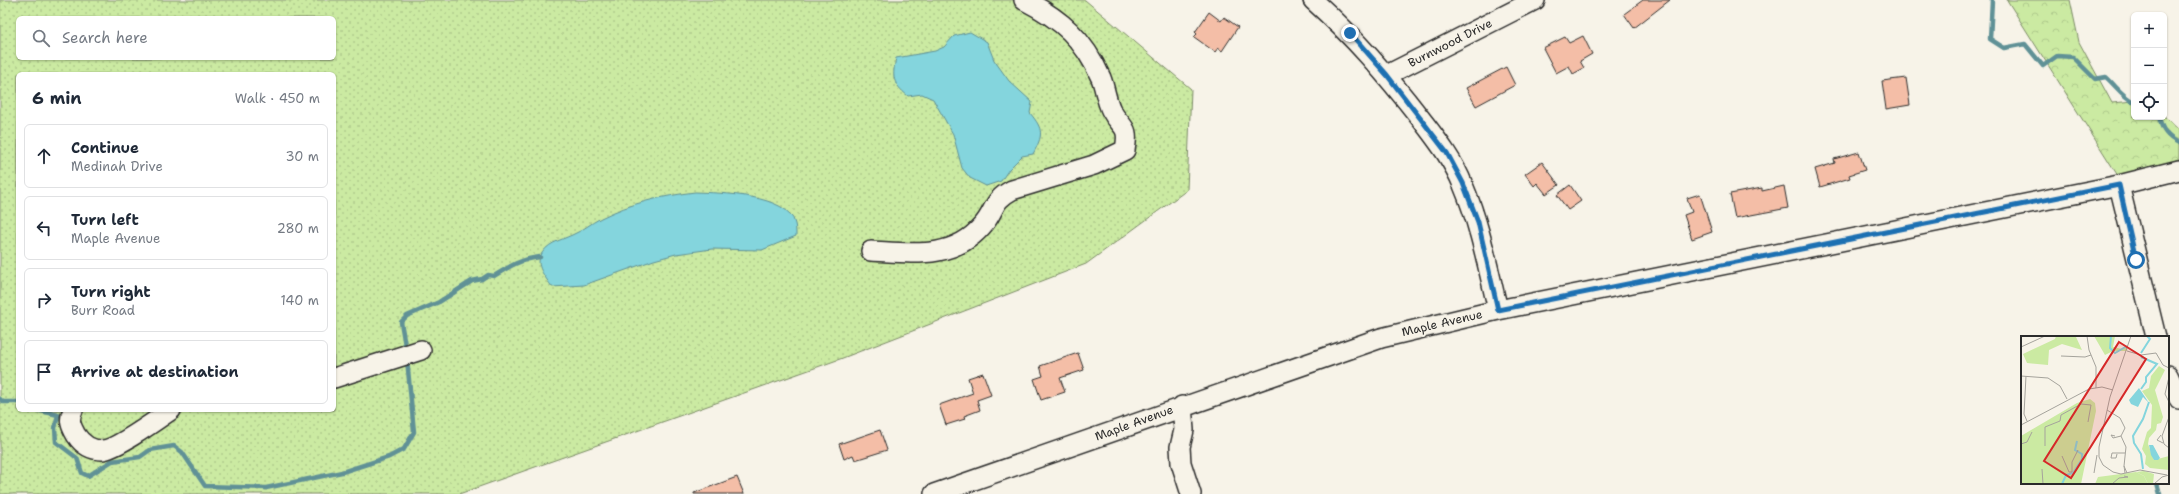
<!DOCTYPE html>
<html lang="en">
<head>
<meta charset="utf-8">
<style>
	:root { --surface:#fff; --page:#f6f6f7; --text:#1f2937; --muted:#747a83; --line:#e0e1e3 }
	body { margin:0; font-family:"Shantell Sans",sans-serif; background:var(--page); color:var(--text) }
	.controls { position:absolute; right:12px; top:12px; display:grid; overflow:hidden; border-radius:6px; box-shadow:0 1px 3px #0004 }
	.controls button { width:36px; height:36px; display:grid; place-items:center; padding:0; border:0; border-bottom:1px solid var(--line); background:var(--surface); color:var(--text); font:20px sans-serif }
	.stop { position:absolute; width:12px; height:12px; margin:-9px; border:3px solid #1f6fb2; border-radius:50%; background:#fff }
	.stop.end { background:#1f6fb2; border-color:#fff; box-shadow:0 1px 4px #0008 }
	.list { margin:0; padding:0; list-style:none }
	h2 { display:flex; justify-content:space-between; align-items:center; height:52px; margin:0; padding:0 16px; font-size:17px }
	h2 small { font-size:13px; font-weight:400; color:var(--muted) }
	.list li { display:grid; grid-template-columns:26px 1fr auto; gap:12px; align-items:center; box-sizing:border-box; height:64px; margin:0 8px 8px; padding:0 8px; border:1px solid var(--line); border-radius:6px }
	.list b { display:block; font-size:15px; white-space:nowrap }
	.list p { margin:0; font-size:13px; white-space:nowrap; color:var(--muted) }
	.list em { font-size:13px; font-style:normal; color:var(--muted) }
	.icon { flex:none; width:22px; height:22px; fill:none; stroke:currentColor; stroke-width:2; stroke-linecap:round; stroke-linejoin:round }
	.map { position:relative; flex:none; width:2179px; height:494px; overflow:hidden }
	.search { position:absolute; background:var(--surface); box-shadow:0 1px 3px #0004; left:16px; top:16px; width:320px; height:44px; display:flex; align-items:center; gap:10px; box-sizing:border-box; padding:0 14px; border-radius:6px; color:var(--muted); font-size:15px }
	.panel { position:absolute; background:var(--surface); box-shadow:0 1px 3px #0004; left:16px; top:72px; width:320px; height:340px; border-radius:6px }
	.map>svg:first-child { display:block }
	.grass { fill:url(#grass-dots); stroke:#7b8a66; fill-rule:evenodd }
	.forest { fill:url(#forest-crowns); stroke:#7b8a66 }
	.water { fill:#84d5dd; stroke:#609196 }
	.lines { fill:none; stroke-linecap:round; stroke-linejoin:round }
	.stream { stroke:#609196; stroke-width:4.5 }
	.building { fill:#f4bea7; stroke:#2b2b2b }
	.minor-casing { stroke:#2b2b2b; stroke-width:22 }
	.minor { stroke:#f7f3e8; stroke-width:19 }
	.route { stroke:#1f6fb2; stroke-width:5 }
	.labels { text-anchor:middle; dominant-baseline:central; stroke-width:4; stroke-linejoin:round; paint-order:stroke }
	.street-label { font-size:12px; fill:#2b2b2b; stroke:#f7f3e8 }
	.inset-river { fill:none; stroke:#84d5dd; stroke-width:2 }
	.inset-road { fill:none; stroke:#a5a39c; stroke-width:1 }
	.view { fill:#d62828; fill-opacity:0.15; stroke:#d62828; stroke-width:2 }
	.inset-edge { fill:none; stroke:#2b2b2b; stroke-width:2 }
</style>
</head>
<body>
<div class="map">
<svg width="2179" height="494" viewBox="0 0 2179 494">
	<defs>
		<pattern id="grass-dots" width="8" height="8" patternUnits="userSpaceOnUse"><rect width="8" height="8" fill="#cbeaa2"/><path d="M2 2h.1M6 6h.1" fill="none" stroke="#aec98c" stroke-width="1.8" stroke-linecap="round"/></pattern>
		<pattern id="forest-crowns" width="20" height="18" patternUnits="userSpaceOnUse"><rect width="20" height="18" fill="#cbeaa2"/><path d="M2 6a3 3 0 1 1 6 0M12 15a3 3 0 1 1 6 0" fill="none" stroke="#aec98c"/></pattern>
	</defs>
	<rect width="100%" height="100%" fill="#f7f3e8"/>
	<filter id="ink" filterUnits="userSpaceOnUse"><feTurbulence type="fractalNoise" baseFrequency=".025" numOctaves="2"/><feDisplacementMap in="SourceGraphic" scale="8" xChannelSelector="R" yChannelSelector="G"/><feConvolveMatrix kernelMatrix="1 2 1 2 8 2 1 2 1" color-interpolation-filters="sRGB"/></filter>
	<g filter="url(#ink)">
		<!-- grass -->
		<path class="grass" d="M 0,0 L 1085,0 L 1191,89 L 1187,190 L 1086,264 L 840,359 L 459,494 L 0,494 ZM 18,18 L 334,18 L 334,58 L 18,58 ZM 18,74 L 334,74 L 334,410 L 18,410 Z"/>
		<!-- forest -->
		<path class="forest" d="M 2007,0 L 2070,0 L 2079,42 L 2112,103 L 2134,101 L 2134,117 L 2164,116 L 2179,130 L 2179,159 L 2120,179 Z"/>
		<!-- water -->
		<path class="water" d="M 970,32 L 987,42 L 994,60 L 1009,81 L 1032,102 L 1030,113 C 1044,130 1043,135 1033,154 L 1022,156 L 1009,169 L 1001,181 L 986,186 L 970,178 L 962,168 L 953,134 L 933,99 L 922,94 L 908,96 C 892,83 892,77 896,58 L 935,51 L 944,47 L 954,36 Z
			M 695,192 C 719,193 789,194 795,224 C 796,228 796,232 796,236 L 762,250 L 712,249 L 676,254 L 654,260 L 584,285 L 552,287 C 546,278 536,267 540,257 C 546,243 559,241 572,235 C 582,231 591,223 601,218 C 631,203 662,196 695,192 Z"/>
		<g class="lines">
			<!-- stream -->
			<path class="stream" d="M 1992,0 L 1990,39 L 2004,48 L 2025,44 L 2043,66 L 2057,56 L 2073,57 L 2095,79 L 2106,77 C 2116,86 2123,97 2134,102
				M 2159,117 C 2162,130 2167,137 2179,143
				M 406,351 L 401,322 L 407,316 L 439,302 L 472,281 L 482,279 L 488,275 L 494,276 C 510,266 521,259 540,257
				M 0,399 L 3,402 L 18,402
				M 37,410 L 58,415 L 55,428 L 56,442 L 77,458 L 82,473 L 88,476 L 112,461 L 140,457 L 150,450 L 174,446 L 182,452 L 205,486 L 266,488 L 342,472 L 389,457 L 404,449 L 414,432 L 407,359
				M 2157,483 L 2160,494"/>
		</g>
		<!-- building -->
		<path class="building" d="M 1643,0 L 1670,0 L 1634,28 L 1624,14 Z
			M 1209,12 L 1221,21 L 1224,17 L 1238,27 L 1222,51 L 1218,48 L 1215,52 L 1194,37 L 1197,34 L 1195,32 Z
			M 1583,36 L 1592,54 L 1580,61 L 1584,68 L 1573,74 L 1569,66 L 1556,73 L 1543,48 L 1565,37 L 1569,43 Z
			M 1506,67 L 1515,85 L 1476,106 L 1466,88 Z
			M 1906,78 L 1910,105 L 1886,109 L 1882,81 Z
			M 1859,152 L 1865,170 L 1849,175 L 1850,178 L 1820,187 L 1815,169 L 1835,163 L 1834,159 Z
			M 1542,162 L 1559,185 L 1546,194 L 1537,183 L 1534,186 L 1525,174 Z
			M 1570,185 L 1581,201 L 1568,210 L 1557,195 Z
			M 1784,186 L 1788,208 L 1735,218 L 1730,194 L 1762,188 L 1762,191 Z
			M 1700,194 L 1712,232 L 1692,239 L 1684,215 L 1692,212 L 1687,198 Z
			M 1078,353 L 1084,370 L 1060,378 L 1065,392 L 1041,400 L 1034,379 L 1043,376 L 1040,366 Z
			M 983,373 L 991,395 L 977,400 L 980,410 L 964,416 L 965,419 L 946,425 L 939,405 L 973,393 L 968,378 Z
			M 880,430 L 887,450 L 855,460 L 853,455 L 844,459 L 839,444 Z
			M 737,477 L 744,494 L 694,494 L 694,493 Z"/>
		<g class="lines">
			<defs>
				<path id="minor" d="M 1313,0 C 1355,38 1386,74 1421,119 C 1437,140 1453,160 1463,185 C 1480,225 1488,268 1498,310
					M 1387,75 L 1535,0
					M 2119,185 L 2156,337
					M 871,251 C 912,253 953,260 982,226 C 996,211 991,201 1012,190 L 1094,165 L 1125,150 C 1130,124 1121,129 1111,110 C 1106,100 1105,88 1101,78 C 1084,39 1061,19 1024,0
					M 2168,375 L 2179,399
					M 334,378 L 421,350
					M 1182,406 L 1184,430 L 1180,447 L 1181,463 L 1191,494
					M 73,410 C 68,420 71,426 76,435 C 82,444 91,450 102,450 C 115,450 158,419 171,410
					M 934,494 L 1381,338 L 1498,310 L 2119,185 L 2179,170"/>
			</defs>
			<!-- minor casing -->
			<use href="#minor" class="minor-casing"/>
			<!-- minor -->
			<use href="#minor" class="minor"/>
		</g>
	</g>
	<g class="lines" filter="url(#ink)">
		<!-- route -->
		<path class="route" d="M 1350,33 L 1387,75 L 1447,153 L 1463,183 L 1478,222 L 1498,310 L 2119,185 L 2136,260"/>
	</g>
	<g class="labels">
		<!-- street labels -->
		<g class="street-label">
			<text transform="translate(1450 43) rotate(-27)">Burnwood Drive</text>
			<text transform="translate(1442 323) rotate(-13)">Maple Avenue</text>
			<text transform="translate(1134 423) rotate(-20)">Maple Avenue</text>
		</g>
	</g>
	<!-- overview -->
	<g transform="translate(2021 336)">
		<rect width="148" height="148" fill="#f7f3e8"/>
		<path d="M 138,30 L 144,34 L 134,54 L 142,81 L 140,87 L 136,88 L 135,94 L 128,102 L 127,108 L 133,124 L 148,120 L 148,134 L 129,132 L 124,128 L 125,120 L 121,113 L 126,96 L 130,92 L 131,69 L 121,55 L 128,52 L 130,40 ZM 69,63 L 74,67 L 75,75 L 60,148 L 0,148 L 0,100 L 56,67 ZM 115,136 L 123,140 L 127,148 L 74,148 L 77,141 Z" fill="#cbeaa2"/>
		<path d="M 35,0 L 57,0 L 55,1 L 61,14 L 41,8 L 28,14 L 27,29 L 6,27 L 2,18 L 34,3 ZM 73,0 L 94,0 L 92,11 L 101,13 L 107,9 L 106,15 L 92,15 L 84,19 ZM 123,135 L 133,138 L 132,148 L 127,148 L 123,140 L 115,136 Z" fill="#cbeaa2"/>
		<path d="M 118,52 L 128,67 L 122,61 L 117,71 L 110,68 L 108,64 ZM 128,109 L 132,109 L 139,122 L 137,124 L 133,124 L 130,119 Z" fill="#84d5dd"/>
		<path class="inset-river" d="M 90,0 L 89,12 L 94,17 L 106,10M 120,17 L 129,3 L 126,0M 120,53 L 125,46 L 125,41 L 136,28 L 120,21M 122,133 L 120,118 L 113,107 L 112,100 L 122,83 L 128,66M 41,148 L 45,139 L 52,137 L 61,123 L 61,118 L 54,114 L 56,105"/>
		<path class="inset-road" d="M 66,0 L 68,14 L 75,31 L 75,52M 110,0 L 89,61 L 78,111 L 78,121 L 82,129 L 92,136 L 100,138 L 119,134 L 146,139M 0,11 L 24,0M 106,15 L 120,19 L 135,17 L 142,29 L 148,32M 40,20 L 64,21 L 70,19M 0,40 L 27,42 L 39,50 L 46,63M 5,40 L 3,78 L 6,85M 148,41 L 144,58 L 148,66M 86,74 L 99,82 L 104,92 L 100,100M 148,81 L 141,100 L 143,108 L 148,112M 0,89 L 68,53 L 81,51 L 92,54M 140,99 L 136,104 L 142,107M 94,100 L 90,99 L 92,102 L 100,100M 100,100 L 105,111 L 103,130M 0,108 L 6,106 L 11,96M 24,110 L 24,91 L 39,85 L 40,79 L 60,68 L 70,69 L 67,86M 96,118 L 95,122 L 90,122 L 91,117 L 104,117M 41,120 L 48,136 L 51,136 L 51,126 L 57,114M 21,133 L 22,148M 73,137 L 76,119M 104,137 L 103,130 L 106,137M 91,148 L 98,142 L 107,141 L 103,140M 133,148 L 141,141 L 148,139"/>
		<path class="view" d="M 98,6 L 125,23 L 50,142 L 23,125 Z"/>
		<rect width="148" height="148" class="inset-edge"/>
	</g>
</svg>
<div class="controls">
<button>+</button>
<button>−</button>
<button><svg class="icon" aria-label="locate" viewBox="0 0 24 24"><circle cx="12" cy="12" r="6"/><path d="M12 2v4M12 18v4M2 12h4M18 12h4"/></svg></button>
</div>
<div class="stop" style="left:2136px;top:260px"></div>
<div class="stop end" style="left:1350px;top:33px"></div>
<div class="search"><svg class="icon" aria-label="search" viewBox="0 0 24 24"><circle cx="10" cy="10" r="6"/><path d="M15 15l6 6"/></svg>Search here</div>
<section class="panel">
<h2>6 min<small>Walk · 450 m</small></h2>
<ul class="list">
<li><svg class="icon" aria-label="ahead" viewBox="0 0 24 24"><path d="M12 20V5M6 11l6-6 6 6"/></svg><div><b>Continue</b><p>Medinah Drive</p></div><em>30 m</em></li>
<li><svg class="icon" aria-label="left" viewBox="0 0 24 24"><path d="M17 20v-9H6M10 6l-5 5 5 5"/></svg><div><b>Turn left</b><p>Maple Avenue</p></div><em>280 m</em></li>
<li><svg class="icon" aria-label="right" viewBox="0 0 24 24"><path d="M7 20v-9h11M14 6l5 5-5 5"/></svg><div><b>Turn right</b><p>Burr Road</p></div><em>140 m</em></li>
<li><svg class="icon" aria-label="arrive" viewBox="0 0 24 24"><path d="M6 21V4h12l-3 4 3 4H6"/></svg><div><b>Arrive at destination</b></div></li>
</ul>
</section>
</div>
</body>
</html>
